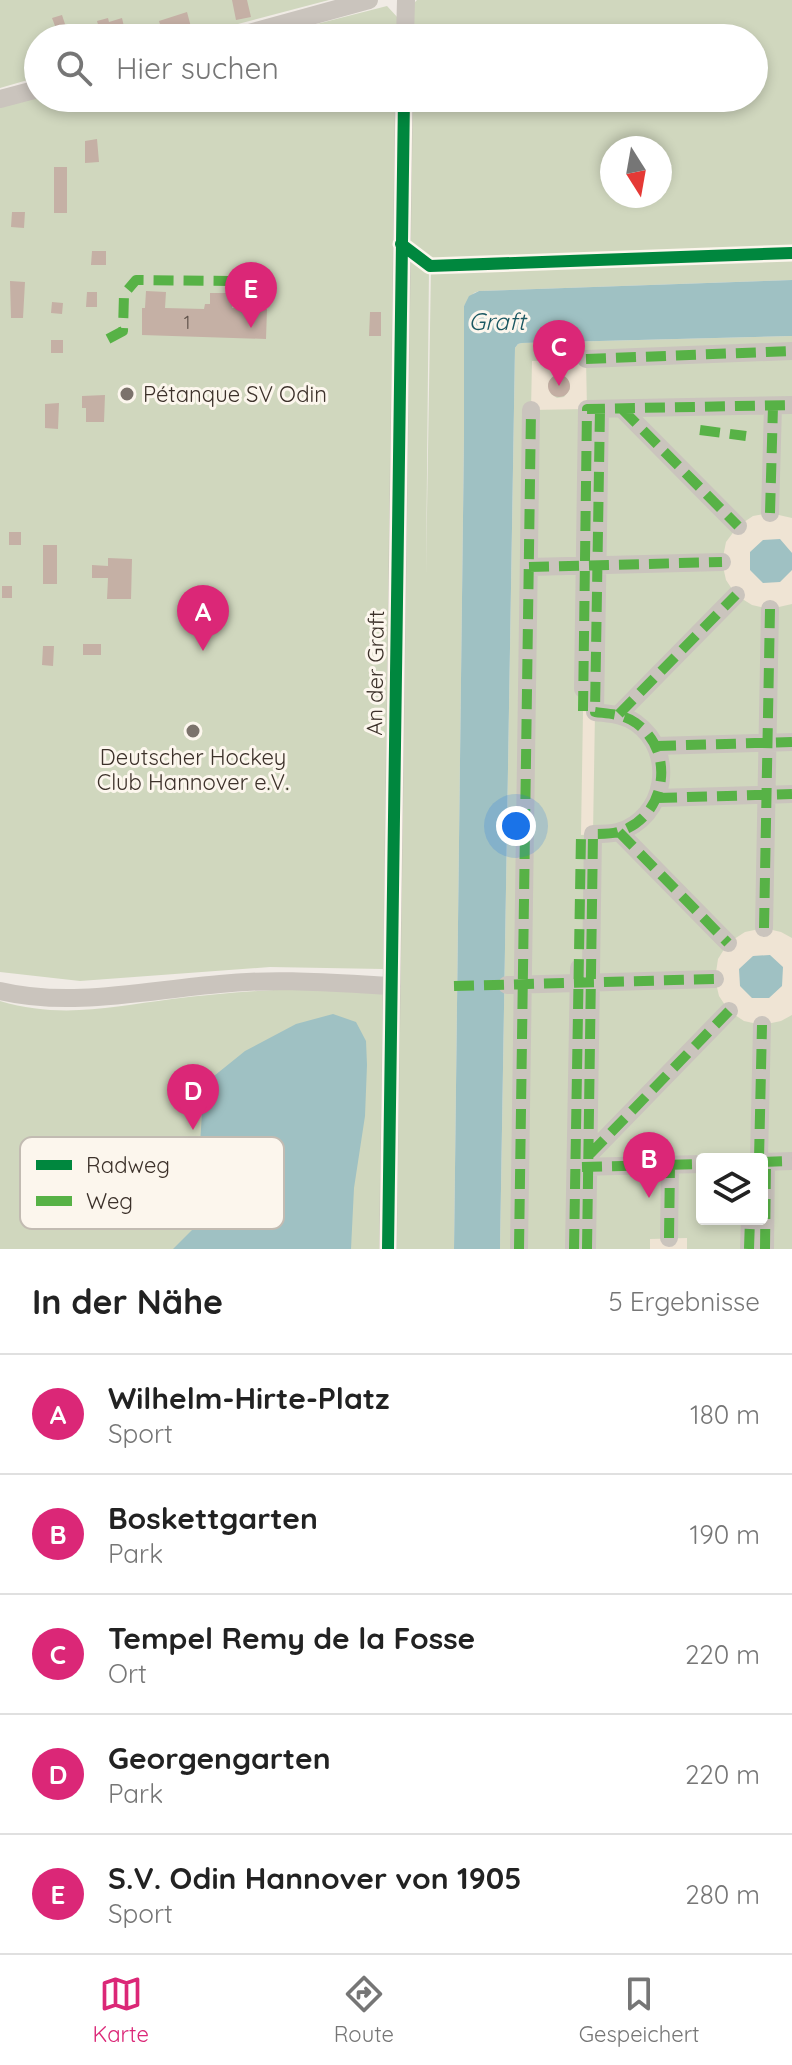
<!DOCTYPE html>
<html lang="de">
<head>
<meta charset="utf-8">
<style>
	:root { --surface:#fff; --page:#f6f6f6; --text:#222; --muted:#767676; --line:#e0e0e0; --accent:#db2777 }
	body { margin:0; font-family:Quicksand,sans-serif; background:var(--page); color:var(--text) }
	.controls { position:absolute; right:24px; bottom:24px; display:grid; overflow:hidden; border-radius:8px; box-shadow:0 4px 12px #0003 }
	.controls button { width:72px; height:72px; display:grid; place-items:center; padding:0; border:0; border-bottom:2px solid var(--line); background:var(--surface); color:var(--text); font:40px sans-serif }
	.compass { position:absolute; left:600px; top:136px; width:72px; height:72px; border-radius:50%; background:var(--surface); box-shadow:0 4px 12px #0003; rotate:169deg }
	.you { position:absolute; left:516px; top:826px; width:28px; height:28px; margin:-20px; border:6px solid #fff; border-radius:50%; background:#1a73e8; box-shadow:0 0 0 12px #1a73e833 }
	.badge { display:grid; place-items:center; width:52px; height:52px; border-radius:50%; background:var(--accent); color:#fff; font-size:26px; font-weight:700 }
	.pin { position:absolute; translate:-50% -66px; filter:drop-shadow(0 2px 4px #0008) }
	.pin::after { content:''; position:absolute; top:42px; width:28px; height:24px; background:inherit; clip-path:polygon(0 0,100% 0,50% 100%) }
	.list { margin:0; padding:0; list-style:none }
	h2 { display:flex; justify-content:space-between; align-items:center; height:104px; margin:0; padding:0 32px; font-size:34px }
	h2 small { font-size:26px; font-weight:400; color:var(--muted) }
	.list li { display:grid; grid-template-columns:52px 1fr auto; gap:24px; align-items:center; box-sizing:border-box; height:120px; padding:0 32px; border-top:2px solid var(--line) }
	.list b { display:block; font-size:30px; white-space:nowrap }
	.list p { margin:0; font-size:26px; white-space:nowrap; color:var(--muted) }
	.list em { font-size:26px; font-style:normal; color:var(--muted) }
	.icon { flex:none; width:44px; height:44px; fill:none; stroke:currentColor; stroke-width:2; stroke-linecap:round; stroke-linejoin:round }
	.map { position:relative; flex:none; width:792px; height:1249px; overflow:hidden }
	.search { position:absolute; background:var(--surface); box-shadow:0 4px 12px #0003; left:24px; right:24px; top:24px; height:88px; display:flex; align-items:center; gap:20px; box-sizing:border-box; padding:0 28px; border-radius:44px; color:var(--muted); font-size:30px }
	.sheet { height:704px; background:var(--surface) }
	nav { display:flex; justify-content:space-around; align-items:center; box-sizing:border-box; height:112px; border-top:2px solid var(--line); background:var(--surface); font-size:22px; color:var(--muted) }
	nav a { display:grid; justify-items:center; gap:4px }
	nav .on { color:var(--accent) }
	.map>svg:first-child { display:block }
	.green { fill:#d0d7be; fill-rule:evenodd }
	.plaza { fill:#efe4d4; fill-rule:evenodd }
	.water { fill:#9fc1c3 }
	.building { fill:#c5b0a5 }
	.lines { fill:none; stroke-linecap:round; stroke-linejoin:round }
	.minor { stroke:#cac4bd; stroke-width:18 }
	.quiet { stroke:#57b246; stroke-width:10; stroke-dasharray:20 10; stroke-linecap:butt }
	.cycleway-casing { stroke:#fcf6ed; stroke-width:17 }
	.cycleway { stroke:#00873e; stroke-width:12 }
	.poi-dot { fill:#7b726b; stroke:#fcf6ed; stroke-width:3 }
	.labels { text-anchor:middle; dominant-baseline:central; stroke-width:6; stroke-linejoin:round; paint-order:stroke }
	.number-label { font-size:18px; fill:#5e5149 }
	.poi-label { font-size:22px; fill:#3c312a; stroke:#fcf6ed; text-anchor:start }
	.street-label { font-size:22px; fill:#3c312a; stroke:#fcf6ed }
	.water-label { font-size:24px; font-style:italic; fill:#1b5862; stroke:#fcf6ed }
	.key { fill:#fcf6ed; stroke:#c2bbb2; stroke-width:2 }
	.key-label { font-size:22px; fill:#3c312a }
</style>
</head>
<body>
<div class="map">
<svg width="792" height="1249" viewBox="0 0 792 1249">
	<rect width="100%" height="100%" fill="#f0ebe5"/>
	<!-- green -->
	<path class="green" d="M 0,0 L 329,0 L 185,38 L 38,38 L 38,77 L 0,88 Z
		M 417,0 L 792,0 L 792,280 L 479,291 L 474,293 L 464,306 L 464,435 L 454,1249 L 391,1249 L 412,98 L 754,98 L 754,38 L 413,38 L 414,3 ZM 612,148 L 660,148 L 660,196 L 612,196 ZM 430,266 L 431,267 L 426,574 L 429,267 Z
		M 387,6 L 399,19 L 398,38 L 262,38 Z
		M 38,98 L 397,98 L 383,969 L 270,967 L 80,981 L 0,972 L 0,105 Z
		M 792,336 L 792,1249 L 500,1249 L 515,348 L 518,344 L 522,343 ZM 702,1159 L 762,1159 L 762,1219 L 702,1219 Z
		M 301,989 L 387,992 L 384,1249 L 0,1249 L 0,1001 C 61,1019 111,1007 172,999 C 215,994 258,990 301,989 Z"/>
	<!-- plaza -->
	<path class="plaza" d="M 586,359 L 587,409 L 531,410 L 532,361 ZM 559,375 L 567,378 L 570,389 L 564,397 L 557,398 L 551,394 L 548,384 L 552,377 Z
		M 770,513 L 792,518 L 792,604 L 770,609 L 752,605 L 736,595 L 726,580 L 722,562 L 726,542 L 738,526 L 753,516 Z
		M 583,711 L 595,712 L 593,834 L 581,835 Z
		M 764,928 L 781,932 L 792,938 L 792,1015 L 781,1021 L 762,1025 L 744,1021 L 729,1011 L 719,996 L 715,979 L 718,959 L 728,943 L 745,932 Z
		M 687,1238 L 687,1249 L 650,1249 L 650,1239 Z"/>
	<!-- water -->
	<path class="water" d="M 792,280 L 792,336 L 522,343 L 518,344 L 515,348 L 500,1249 L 454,1249 L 464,435 L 464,306 L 469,296 L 479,291 Z
		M 780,539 L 792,553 L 792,570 L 780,582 L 763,583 L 750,570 L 750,552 L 763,540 Z
		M 770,955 L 783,967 L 782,986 L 769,998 L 752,998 L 740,986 L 739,969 L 753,956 Z
		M 333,1014 L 356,1022 L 366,1041 L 367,1065 L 365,1116 L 354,1188 L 351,1249 L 173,1249 L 192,1230 L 200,1215 L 202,1201 L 200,1145 L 202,1112 L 214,1076 L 245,1051 L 296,1024 Z"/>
	<!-- building -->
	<path class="building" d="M 232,0 L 247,0 L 251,17 L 236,20 Z
		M 187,12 L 191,27 L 177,31 L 176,27 L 162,31 L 159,21 Z
		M 62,15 L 66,27 L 57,31 L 52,18 Z
		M 108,18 L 109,22 L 122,18 L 125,31 L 113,35 L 114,38 L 102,38 L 97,21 Z
		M 93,99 L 105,99 L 105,112 L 93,112 Z
		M 97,139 L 99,162 L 85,163 L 85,141 Z
		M 54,167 L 67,167 L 67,213 L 54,213 Z
		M 12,212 L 25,212 L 24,228 L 11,227 Z
		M 92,251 L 106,251 L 106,265 L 91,265 Z
		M 10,281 L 25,282 L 23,318 L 11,318 Z
		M 146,291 L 166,292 L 165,308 L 204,309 L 205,304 L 210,304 L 210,293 L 233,293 L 232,308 L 267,309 L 266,339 L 142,335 L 142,308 L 145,308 Z
		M 87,292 L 97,292 L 97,307 L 86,307 Z
		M 52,302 L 63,303 L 62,314 L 51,313 Z
		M 370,312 L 381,312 L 381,336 L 369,336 Z
		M 51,340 L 63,340 L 63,353 L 51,353 Z
		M548 386a11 11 0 1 1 22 0a11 11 0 1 1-22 0Z
		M 105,395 L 104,422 L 86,422 L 86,408 L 82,408 L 82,396 Z
		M 59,403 L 58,429 L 45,428 L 45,404 Z
		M 9,532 L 21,532 L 21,545 L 9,545 Z
		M 43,545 L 57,545 L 57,584 L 43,584 Z
		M 108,558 L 132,559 L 131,599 L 107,599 L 108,578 L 92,578 L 92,565 L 108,566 Z
		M 2,586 L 12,586 L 12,598 L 2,598 Z
		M 83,644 L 101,644 L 101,655 L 83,655 Z
		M 43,646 L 54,646 L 53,666 L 42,665 Z"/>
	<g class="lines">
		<!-- minor -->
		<path class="minor" d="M 231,38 L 369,0
			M 405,38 L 406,0
			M 0,99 L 38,89
			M 586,359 L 792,351
			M 622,409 L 738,526
			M 770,513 L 773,406
			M 529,567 L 722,562
			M 583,689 L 587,409 L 792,405
			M 619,714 L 736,595
			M 656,746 L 792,742
			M 657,798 L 792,794
			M 619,832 L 728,943
			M 764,928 L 770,609
			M 507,985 L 715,979
			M 0,991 C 71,1008 148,990 220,984 C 277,978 334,983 392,986
			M 590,1154 L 729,1011
			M 759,1159 L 762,1025
			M 762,1162 L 792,1161
			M 577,1167 L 702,1164
			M 669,1238 L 670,1165
			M 388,1249 L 404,98
			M 519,1249 L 531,410
			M 574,1249 L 579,968
			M 587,1249 L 593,834 C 601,834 611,834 618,832 C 666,818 677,752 636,723 C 624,714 610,714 595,712 L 600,409
			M 749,1249 L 750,1219
			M 765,1249 L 766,1162"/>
		<!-- quiet -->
		<path class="quiet" d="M 108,339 L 123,331 L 124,294 L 136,280 L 229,281 L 257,303
			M 586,359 L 792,351
			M 622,409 L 738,526
			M 700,430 L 746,436
			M 770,513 L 773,406
			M 529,567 L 722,562
			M 583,711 L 587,409 L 792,405
			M 619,714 L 736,595
			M 656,746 L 792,742
			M 657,798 L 792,794
			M 619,832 L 728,943
			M 764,928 L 770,609
			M 454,986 L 715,979
			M 590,1154 L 729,1011
			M 759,1159 L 762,1025
			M 762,1162 L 792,1161
			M 582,1167 L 702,1164
			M 669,1238 L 670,1165
			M 519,1249 L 531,410
			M 574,1249 L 581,835
			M 587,1249 L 593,834 C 601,834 611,834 618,832 C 666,818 677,752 636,723 C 624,714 610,714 595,712 L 600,409
			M 749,1249 L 750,1219
			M 765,1249 L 766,1162"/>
		<defs>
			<path id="cycleway" d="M 401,244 L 430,266 L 792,253
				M 388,1249 L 404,98"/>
		</defs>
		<!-- cycleway casing -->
		<use href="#cycleway" class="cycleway-casing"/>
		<!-- cycleway -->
		<use href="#cycleway" class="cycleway"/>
	</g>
	<!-- markers -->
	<g class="poi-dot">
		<circle cx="127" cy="394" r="8"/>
		<circle cx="193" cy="731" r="8"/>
	</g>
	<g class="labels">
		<!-- number labels -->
		<g class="number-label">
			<text x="187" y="322">1</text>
		</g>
		<!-- poi labels -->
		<g class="poi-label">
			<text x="143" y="394">Pétanque SV Odin</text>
			<text x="193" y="757" text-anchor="middle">Deutscher Hockey<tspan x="193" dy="25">Club Hannover e.V.</tspan></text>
		</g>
		<!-- street labels -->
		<g class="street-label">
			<text transform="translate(375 673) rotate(-89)">An der Graft</text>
		</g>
		<!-- water labels -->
		<g class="water-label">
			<text x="497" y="321">Graft</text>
		</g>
	</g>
	<!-- legend -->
	<rect x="20" y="1137" width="264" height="92" rx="12" class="key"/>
	<rect x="36" y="1160" width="36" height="10" fill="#00873e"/>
	<rect x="36" y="1196" width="36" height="10" fill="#57b246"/>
	<g class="key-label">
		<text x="86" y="1173">Radweg</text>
		<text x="86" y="1209">Weg</text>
	</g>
</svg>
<div class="controls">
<button><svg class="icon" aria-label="layers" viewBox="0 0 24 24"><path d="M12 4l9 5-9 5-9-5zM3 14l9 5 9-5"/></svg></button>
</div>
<svg class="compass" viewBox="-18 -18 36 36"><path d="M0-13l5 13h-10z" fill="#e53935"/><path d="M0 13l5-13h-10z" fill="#767676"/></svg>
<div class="you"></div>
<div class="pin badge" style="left:203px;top:651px">A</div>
<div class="pin badge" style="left:649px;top:1198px">B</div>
<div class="pin badge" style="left:559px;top:386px">C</div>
<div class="pin badge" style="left:193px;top:1130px">D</div>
<div class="pin badge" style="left:251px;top:328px">E</div>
<div class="search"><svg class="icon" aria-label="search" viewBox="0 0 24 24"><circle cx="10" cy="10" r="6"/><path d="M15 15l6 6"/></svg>Hier suchen</div>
</div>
<section class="sheet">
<h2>In der Nähe<small>5 Ergebnisse</small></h2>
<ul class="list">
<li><span class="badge">A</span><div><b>Wilhelm-Hirte-Platz</b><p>Sport</p></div><em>180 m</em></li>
<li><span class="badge">B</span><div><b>Boskettgarten</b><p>Park</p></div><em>190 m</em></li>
<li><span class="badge">C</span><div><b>Tempel Remy de la Fosse</b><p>Ort</p></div><em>220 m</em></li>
<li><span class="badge">D</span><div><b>Georgengarten</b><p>Park</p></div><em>220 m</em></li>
<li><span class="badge">E</span><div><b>S.V. Odin Hannover von 1905</b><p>Sport</p></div><em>280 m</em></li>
</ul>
</section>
<nav>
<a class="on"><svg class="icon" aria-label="map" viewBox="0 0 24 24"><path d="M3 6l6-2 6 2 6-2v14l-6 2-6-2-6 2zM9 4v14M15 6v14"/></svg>Karte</a>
<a><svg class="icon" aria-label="directions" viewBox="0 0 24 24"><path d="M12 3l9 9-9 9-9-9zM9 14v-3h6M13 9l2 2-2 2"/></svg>Route</a>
<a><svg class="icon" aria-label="saved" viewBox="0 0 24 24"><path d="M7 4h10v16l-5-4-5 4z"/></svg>Gespeichert</a>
</nav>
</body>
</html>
